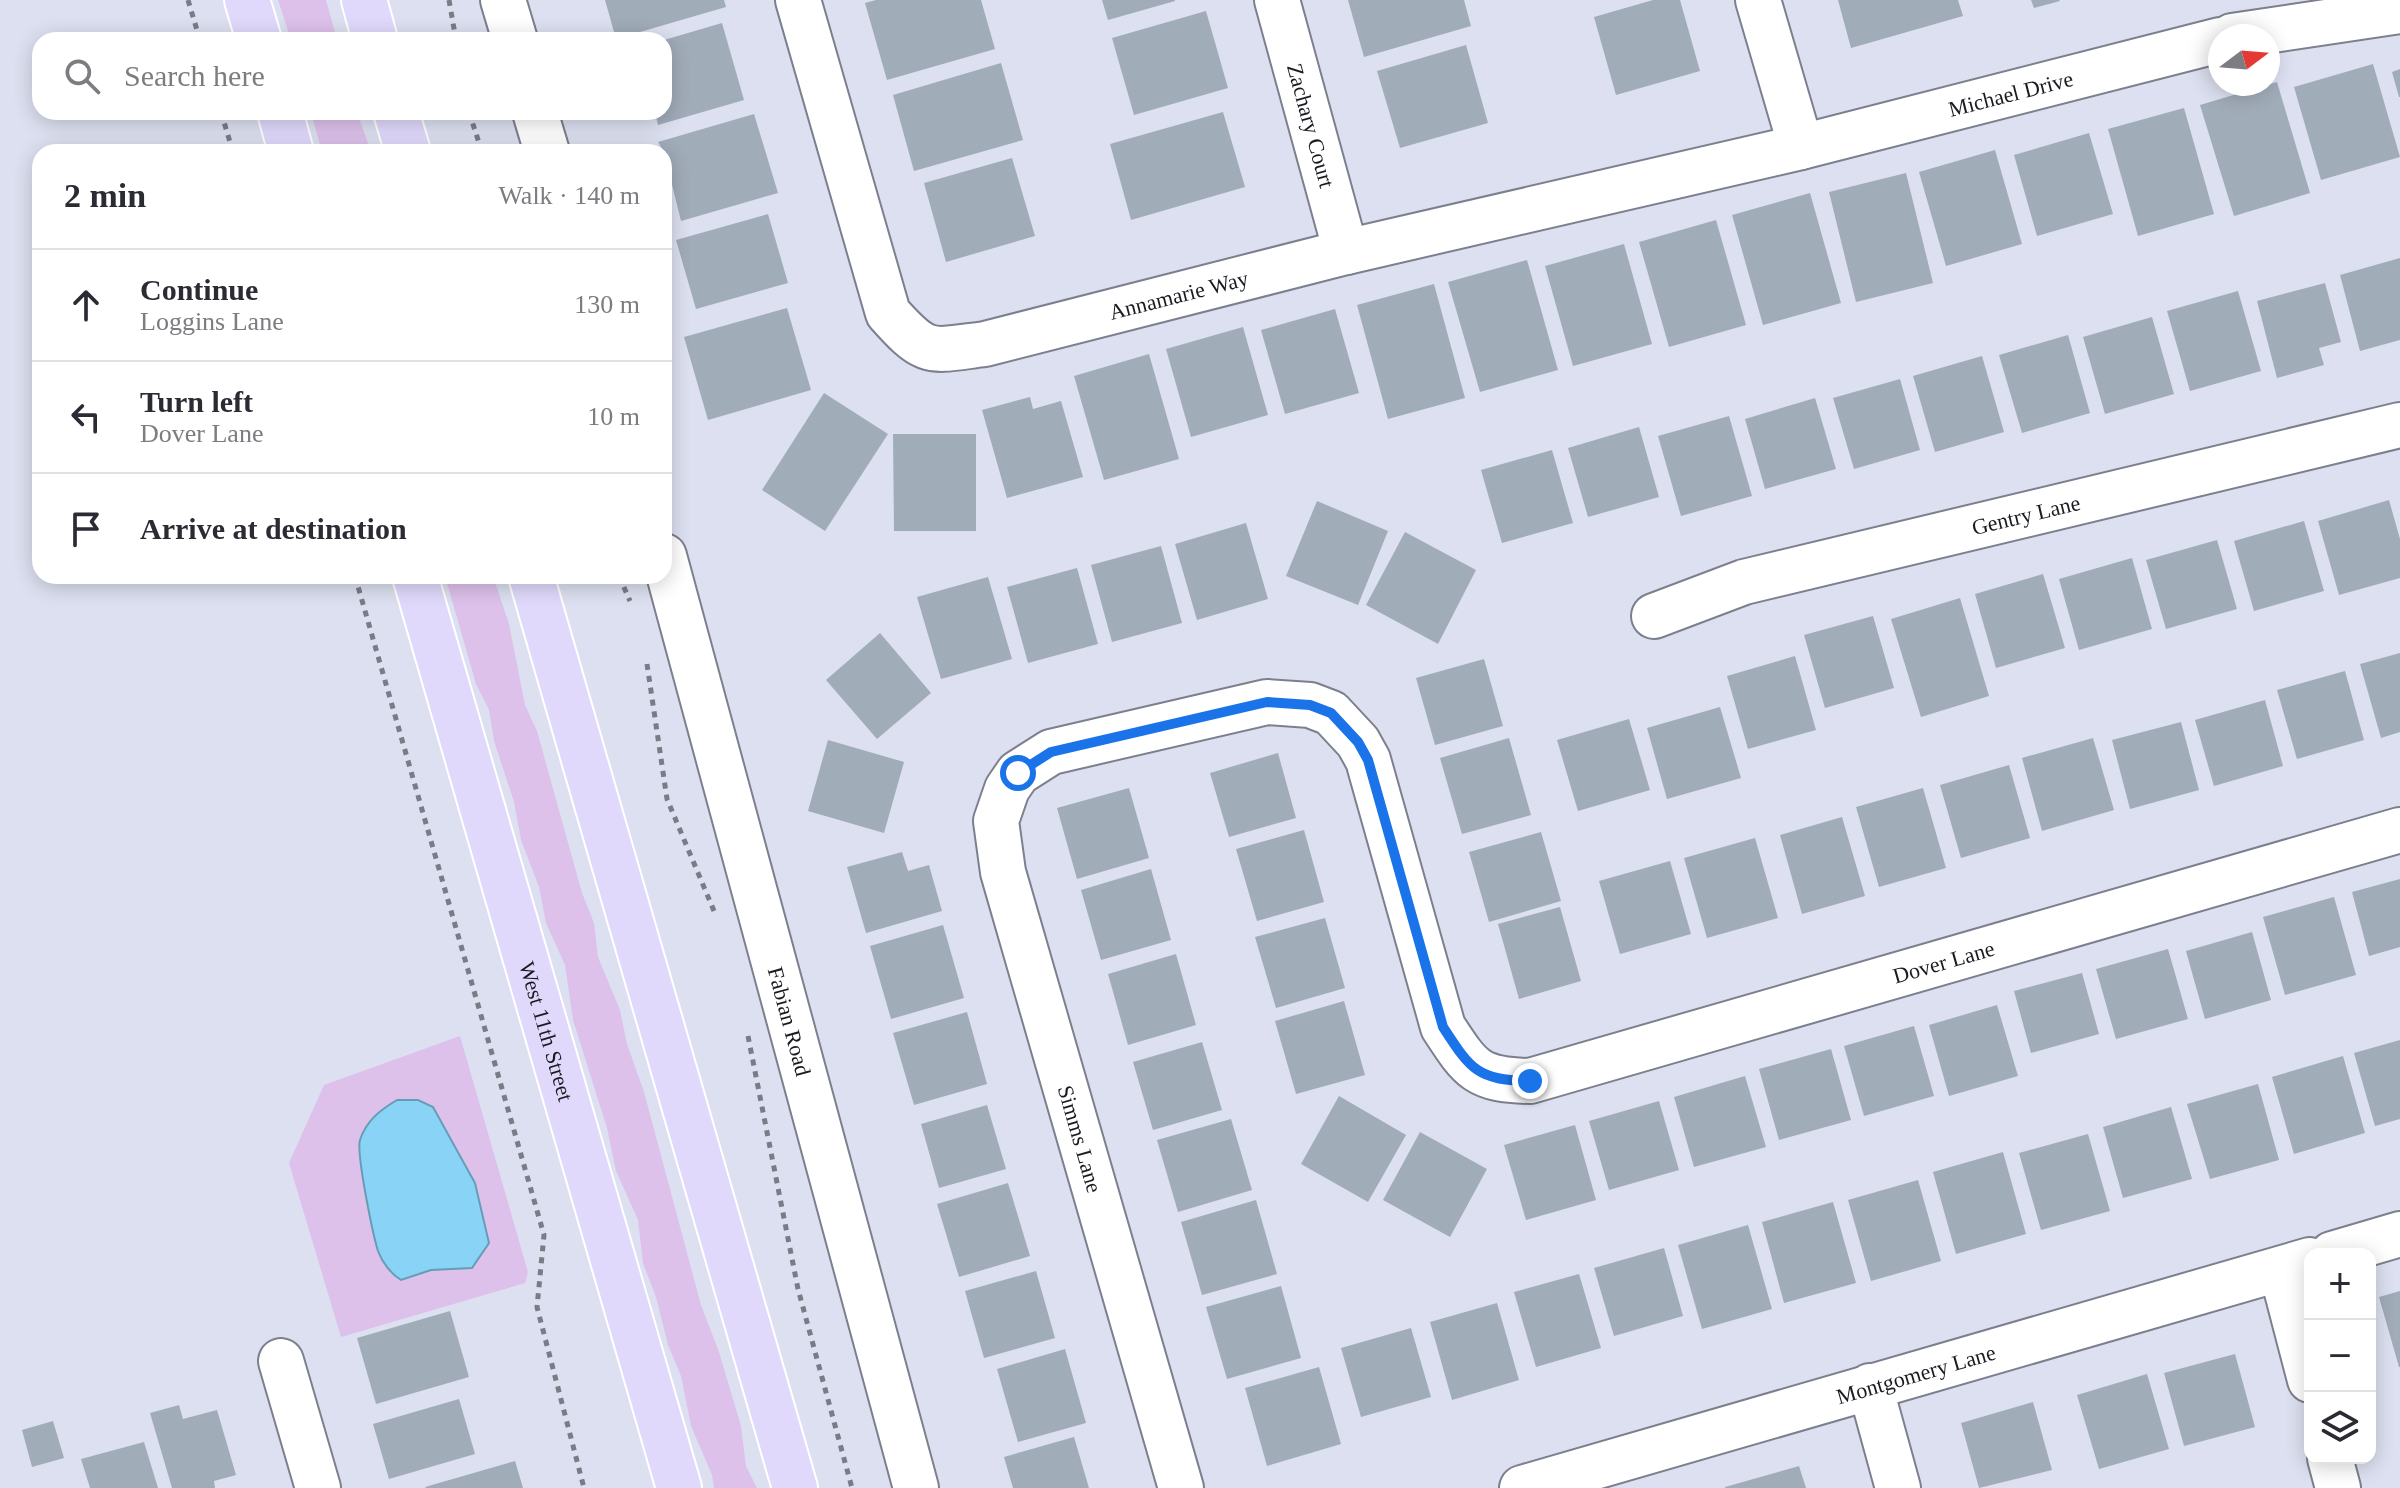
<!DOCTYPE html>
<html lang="en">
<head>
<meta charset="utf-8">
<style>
	:root { --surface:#fff; --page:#f2f2f3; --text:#2b2b33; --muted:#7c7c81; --line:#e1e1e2 }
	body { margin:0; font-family:"Times New Roman",serif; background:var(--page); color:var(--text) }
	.controls { position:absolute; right:24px; bottom:24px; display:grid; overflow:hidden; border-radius:16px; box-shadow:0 4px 20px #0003 }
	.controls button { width:72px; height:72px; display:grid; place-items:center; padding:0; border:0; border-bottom:2px solid var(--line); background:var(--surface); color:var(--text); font:40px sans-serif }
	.compass { position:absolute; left:2208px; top:24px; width:72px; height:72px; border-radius:50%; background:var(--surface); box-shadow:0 4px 20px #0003; rotate:74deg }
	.stop { position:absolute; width:24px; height:24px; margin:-18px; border:6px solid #1a73e8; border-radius:50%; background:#fff }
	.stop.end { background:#1a73e8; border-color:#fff; box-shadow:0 2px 8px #0008 }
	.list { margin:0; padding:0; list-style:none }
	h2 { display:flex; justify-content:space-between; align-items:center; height:104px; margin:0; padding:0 32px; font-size:34px }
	h2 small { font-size:26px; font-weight:400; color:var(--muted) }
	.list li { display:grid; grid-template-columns:52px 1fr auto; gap:24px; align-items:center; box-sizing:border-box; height:112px; padding:0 32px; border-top:2px solid var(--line) }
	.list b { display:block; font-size:30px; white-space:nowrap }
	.list p { margin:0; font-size:26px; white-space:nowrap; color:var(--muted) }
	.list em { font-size:26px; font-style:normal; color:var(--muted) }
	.icon { flex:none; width:44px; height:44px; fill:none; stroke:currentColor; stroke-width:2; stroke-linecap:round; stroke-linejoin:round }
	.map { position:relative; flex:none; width:2400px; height:1488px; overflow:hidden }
	.search { position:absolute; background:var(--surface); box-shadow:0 4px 20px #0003; left:32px; top:32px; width:640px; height:88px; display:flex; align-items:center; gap:20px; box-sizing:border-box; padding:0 28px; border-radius:24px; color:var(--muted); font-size:30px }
	.panel { position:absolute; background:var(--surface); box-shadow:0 4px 20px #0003; left:32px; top:144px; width:640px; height:440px; border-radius:24px }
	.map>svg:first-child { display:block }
	.green { fill:#ddc1eb }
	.water { fill:#89d3f7; stroke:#679cb6; stroke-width:2 }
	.building { fill:#a1acb9 }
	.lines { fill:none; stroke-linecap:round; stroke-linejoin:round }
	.minor-casing { stroke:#7c808e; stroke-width:48 }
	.major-casing { stroke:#fff; stroke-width:48 }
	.path { stroke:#797c86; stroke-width:5; stroke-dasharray:6 6; stroke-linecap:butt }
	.minor { stroke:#fff; stroke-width:44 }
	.major { stroke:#e0d9fc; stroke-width:44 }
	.route { stroke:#1a73e8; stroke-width:10 }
	.labels { text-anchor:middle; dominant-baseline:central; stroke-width:6; stroke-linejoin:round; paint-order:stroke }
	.street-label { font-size:22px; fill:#191b20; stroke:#fff }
</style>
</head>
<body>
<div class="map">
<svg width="2400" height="1488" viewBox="0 0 2400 1488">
	<rect width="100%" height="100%" fill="#dce0f0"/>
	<!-- green -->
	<path class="green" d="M 278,0 L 326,0 L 337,40 L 291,40 Z
		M 311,112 L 357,112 L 371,152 L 322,152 Z
		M 445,576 L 493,576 L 509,624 L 525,705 L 537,731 L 582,893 L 594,923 L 598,957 L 620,1010 L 627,1044 L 644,1092 L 701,1305 L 719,1352 L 741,1426 L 746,1466 L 757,1488 L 714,1488 L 712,1475 L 691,1426 L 681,1376 L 668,1345 L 656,1297 L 643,1263 L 638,1220 L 616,1171 L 607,1128 L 573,1020 L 565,965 L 546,923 L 539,887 L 521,840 L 514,802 L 494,741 L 489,710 L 476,684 Z
		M 460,1036 L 528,1272 L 525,1283 L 341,1337 L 289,1163 L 324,1085 Z"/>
	<!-- water -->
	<path class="water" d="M 397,1100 L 418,1100 L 433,1107 L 475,1183 L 489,1243 L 472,1268 L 431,1270 L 401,1280 C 391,1274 382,1262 378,1251 C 373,1235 356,1153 360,1140 C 366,1121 380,1110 397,1100 Z"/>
	<!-- building -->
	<path class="building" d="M 605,0 L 724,0 L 726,7 L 616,39 Z
		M 876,0 L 981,0 L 995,49 L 887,80 L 865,3 Z
		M 1102,0 L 1175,0 L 1175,1 L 1108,20 Z
		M 1348,0 L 1464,0 L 1471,26 L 1364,57 Z
		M 1653,0 L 1680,0 L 1700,71 L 1616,95 L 1594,17 Z
		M 1838,0 L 1958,0 L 1963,16 L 1851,48 Z
		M 2031,0 L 2059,0 L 2060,1 L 2034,8 Z
		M 1206,11 L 1228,88 L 1134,115 L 1112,38 Z
		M 722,23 L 744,100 L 658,125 L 655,112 L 664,112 L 664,40 Z
		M 1466,45 L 1488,123 L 1400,148 L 1377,71 Z
		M 1001,63 L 1023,140 L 914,171 L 893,95 Z
		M 2373,64 L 2400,157 L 2321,180 L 2294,87 Z
		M 2400,69 L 2400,97 L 2399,97 L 2392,72 Z
		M 2277,82 L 2310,193 L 2234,216 L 2200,105 Z
		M 2184,108 L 2214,214 L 2138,236 L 2108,129 Z
		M 1223,112 L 1245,187 L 1131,220 L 1110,144 Z
		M 754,114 L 778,193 L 681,221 L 664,152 L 658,142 Z
		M 2089,133 L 2113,214 L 2037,236 L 2014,155 Z
		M 1995,150 L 2022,244 L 1946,266 L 1919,172 Z
		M 1012,158 L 1035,236 L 946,262 L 924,183 Z
		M 1906,173 L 1933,283 L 1856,302 L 1829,192 Z
		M 1810,193 L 1841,303 L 1763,325 L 1732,215 Z
		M 768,214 L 788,283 L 696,309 L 676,240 Z
		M 1716,220 L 1746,325 L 1669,347 L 1639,242 Z
		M 1624,244 L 1652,344 L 1573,366 L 1545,266 Z
		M 2400,258 L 2400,340 L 2360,351 L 2340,275 Z
		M 1527,260 L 1558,370 L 1480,392 L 1448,282 Z
		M 2325,283 L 2341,342 L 2319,348 L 2324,365 L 2277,378 L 2257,301 Z
		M 1434,284 L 1465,398 L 1388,419 L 1357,305 Z
		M 2238,291 L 2261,371 L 2190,391 L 2167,311 Z
		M 787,308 L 811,390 L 708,420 L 684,337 Z
		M 1335,309 L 1359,393 L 1285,414 L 1261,330 Z
		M 2152,317 L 2174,394 L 2105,414 L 2083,337 Z
		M 1243,327 L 1268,415 L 1191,437 L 1166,349 Z
		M 2068,335 L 2090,413 L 2022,433 L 1999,355 Z
		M 1149,354 L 1179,459 L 1104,480 L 1074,376 Z
		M 1982,356 L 2004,432 L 1935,452 L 1913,376 Z
		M 1900,379 L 1920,450 L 1854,469 L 1833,398 Z
		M 824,393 L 888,434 L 825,531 L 762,490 Z
		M 1030,397 L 1033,409 L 1061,401 L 1083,477 L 1007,498 L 982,410 Z
		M 1815,398 L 1836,469 L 1765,489 L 1745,419 Z
		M 1729,416 L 1752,496 L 1681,516 L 1658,436 Z
		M 1639,427 L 1659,497 L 1588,517 L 1568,448 Z
		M 893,434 L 976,434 L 976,531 L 894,531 Z
		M 1552,450 L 1573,523 L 1502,543 L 1481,470 Z
		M 2389,500 L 2400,539 L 2400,578 L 2339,595 L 2318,521 Z
		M 1317,501 L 1388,531 L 1358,605 L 1286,576 Z
		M 2304,521 L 2324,591 L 2254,611 L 2234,541 Z
		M 1246,523 L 1268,599 L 1197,620 L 1175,544 Z
		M 1405,532 L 1476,570 L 1438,644 L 1366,605 Z
		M 2217,540 L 2237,609 L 2166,629 L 2146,560 Z
		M 1161,546 L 1182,623 L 1112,642 L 1091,565 Z
		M 2132,558 L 2152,629 L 2079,650 L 2059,579 Z
		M 1077,568 L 1098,644 L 1028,663 L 1007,587 Z
		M 2043,574 L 2065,648 L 1996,668 L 1975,594 Z
		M 988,577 L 1012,659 L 941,679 L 917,597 Z
		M 1960,598 L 1989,696 L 1921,717 L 1891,619 Z
		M 1873,616 L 1894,688 L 1825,708 L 1804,635 Z
		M 880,633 L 931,693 L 877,739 L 826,680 Z
		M 2400,653 L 2400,732 L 2381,738 L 2360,664 Z
		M 1795,656 L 1816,730 L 1748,749 L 1727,676 Z
		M 1484,659 L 1503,726 L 1435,745 L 1416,678 Z
		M 2345,671 L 2364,740 L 2297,759 L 2277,690 Z
		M 2265,700 L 2283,766 L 2214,786 L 2195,720 Z
		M 1720,707 L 1741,778 L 1667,799 L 1647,728 Z
		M 1629,719 L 1650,790 L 1578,811 L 1557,740 Z
		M 2181,722 L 2199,790 L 2130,809 L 2112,740 Z
		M 1509,738 L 1531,815 L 1462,834 L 1440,758 Z
		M 2093,738 L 2114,810 L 2042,831 L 2022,758 Z
		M 828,740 L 904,762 L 884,833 L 808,811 Z
		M 1278,753 L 1296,818 L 1229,837 L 1210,773 Z
		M 2009,765 L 2030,838 L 1961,858 L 1940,785 Z
		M 1129,788 L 1149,858 L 1077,879 L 1057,808 Z
		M 1923,788 L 1946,868 L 1879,887 L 1856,807 Z
		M 1842,817 L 1865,896 L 1802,914 L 1780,835 Z
		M 1304,830 L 1324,902 L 1257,921 L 1236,849 Z
		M 1541,832 L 1561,901 L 1489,922 L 1469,852 Z
		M 1755,838 L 1778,918 L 1707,938 L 1684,858 Z
		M 902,852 L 908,871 L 929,865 L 942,911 L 866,933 L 847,867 Z
		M 1670,861 L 1691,934 L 1620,954 L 1599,881 Z
		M 1151,869 L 1171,940 L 1101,960 L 1081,890 Z
		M 2400,879 L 2400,947 L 2369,956 L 2352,892 Z
		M 2334,897 L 2356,975 L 2285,995 L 2263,917 Z
		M 1560,907 L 1581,981 L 1519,999 L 1498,924 Z
		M 1325,918 L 1345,988 L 1276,1008 L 1255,937 Z
		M 943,925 L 964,998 L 891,1019 L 870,946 Z
		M 2252,932 L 2271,1000 L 2205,1019 L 2186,951 Z
		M 2168,949 L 2188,1019 L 2116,1039 L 2096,969 Z
		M 1176,954 L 1196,1025 L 1128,1045 L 1108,974 Z
		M 2082,973 L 2099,1034 L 2031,1053 L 2014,991 Z
		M 1344,1001 L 1365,1075 L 1296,1094 L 1275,1021 Z
		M 1997,1005 L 2018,1076 L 1949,1096 L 1929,1025 Z
		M 967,1012 L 987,1084 L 914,1105 L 893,1033 Z
		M 1914,1026 L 1934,1096 L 1864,1116 L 1844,1046 Z
		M 2400,1040 L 2400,1119 L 2375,1126 L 2354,1053 Z
		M 1202,1042 L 1222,1110 L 1153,1130 L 1133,1062 Z
		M 1831,1049 L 1851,1120 L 1779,1140 L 1759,1069 Z
		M 2343,1056 L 2365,1133 L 2294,1154 L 2272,1077 Z
		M 1745,1076 L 1766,1147 L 1694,1167 L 1674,1097 Z
		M 2258,1084 L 2279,1160 L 2210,1179 L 2187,1104 Z
		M 1339,1096 L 1406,1135 L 1368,1202 L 1301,1164 Z
		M 1659,1101 L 1679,1170 L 1609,1190 L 1589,1121 Z
		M 987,1105 L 1006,1169 L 939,1188 L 921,1124 Z
		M 2171,1107 L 2192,1179 L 2123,1198 L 2103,1127 Z
		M 1231,1119 L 1252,1190 L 1178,1212 L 1157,1140 Z
		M 1575,1125 L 1596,1200 L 1526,1220 L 1504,1145 Z
		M 1420,1132 L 1487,1169 L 1450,1237 L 1383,1200 Z
		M 2088,1134 L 2110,1211 L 2041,1230 L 2019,1153 Z
		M 2003,1152 L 2026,1234 L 1956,1254 L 1933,1172 Z
		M 1918,1180 L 1941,1261 L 1871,1281 L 1848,1200 Z
		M 1008,1183 L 1030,1256 L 959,1277 L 937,1204 Z
		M 1256,1200 L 1277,1274 L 1202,1295 L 1181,1222 Z
		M 1833,1202 L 1856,1283 L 1784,1303 L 1762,1222 Z
		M 1748,1225 L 1772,1309 L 1702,1329 L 1678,1245 Z
		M 1664,1248 L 1683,1316 L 1614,1336 L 1594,1268 Z
		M 1036,1271 L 1055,1338 L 984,1358 L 965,1291 Z
		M 1579,1274 L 1601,1348 L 1536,1367 L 1514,1292 Z
		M 1281,1286 L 1301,1358 L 1227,1379 L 1206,1307 Z
		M 2400,1291 L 2400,1367 L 2399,1367 L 2379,1297 Z
		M 1497,1303 L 1519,1380 L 1452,1400 L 1430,1322 Z
		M 450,1311 L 469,1377 L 376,1404 L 357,1338 Z
		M 1411,1328 L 1431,1397 L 1361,1417 L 1341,1348 Z
		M 1065,1349 L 1086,1423 L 1018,1442 L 997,1369 Z
		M 2235,1354 L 2255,1427 L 2184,1446 L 2164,1373 Z
		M 1319,1367 L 1341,1444 L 1267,1466 L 1245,1388 Z
		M 2147,1374 L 2169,1449 L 2099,1469 L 2077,1395 Z
		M 459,1399 L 475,1454 L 389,1479 L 373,1424 Z
		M 2033,1402 L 2052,1470 L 1979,1488 L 1961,1423 Z
		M 179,1405 L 183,1419 L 217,1410 L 236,1475 L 214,1481 L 215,1488 L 172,1488 L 150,1413 Z
		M 53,1421 L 64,1458 L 32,1467 L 22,1430 Z
		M 1074,1437 L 1089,1488 L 1013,1488 L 1004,1457 Z
		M 144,1442 L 158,1488 L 90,1488 L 81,1459 Z
		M 515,1461 L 523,1488 L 426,1488 L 425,1487 Z
		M 1799,1466 L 1806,1488 L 1725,1488 L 1725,1487 Z"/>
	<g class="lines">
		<defs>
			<g id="minor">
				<path d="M 503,0 L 515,40"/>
				<path id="s1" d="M 798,0 L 888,313 C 927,357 929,351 985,344 L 1346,252 L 1801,147 L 2220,40"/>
				<path id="s2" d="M 1277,0 L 1346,252"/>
				<path d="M 1758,0 L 1801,147"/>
				<path d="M 2232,36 L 2400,11"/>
				<path d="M 535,112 L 547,152"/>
				<path id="s3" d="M 664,556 L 916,1488"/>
				<path id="s4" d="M 1654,616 L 1744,582 L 2400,425"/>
				<path d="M 2332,1254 L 2400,1234"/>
				<path d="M 2281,1269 L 2310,1380"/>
				<path d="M 281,1361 L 318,1488"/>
				<path d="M 1870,1386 L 1898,1488"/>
				<path d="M 2330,1458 L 2338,1488"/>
				<path id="s5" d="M 1181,1488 L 1003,872 L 996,821 L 1007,789 L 1018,773 L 1051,752 L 1267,702 L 1310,705 L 1331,713 L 1358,742 L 1368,760 L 1443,1027 C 1471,1070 1477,1080 1530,1081 L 2400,830"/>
				<path id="s6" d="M 1522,1488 L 2310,1260"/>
			</g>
			<g id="major">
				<path d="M 247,0 L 259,40"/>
				<path d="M 364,0 L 375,40"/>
				<path d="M 280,112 L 291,152"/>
				<path d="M 396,112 L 408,152"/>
				<path id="s7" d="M 415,576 L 679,1488"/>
				<path d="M 531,576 L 795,1488"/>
			</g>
		</defs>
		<!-- minor casing -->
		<use href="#minor" class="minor-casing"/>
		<!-- major casing -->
		<use href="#major" class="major-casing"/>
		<!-- path -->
		<path class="path" d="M 188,0 L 200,40
			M 449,0 L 456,40
			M 221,112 L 233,152
			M 469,112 L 482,152
			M 355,576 L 544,1235 L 537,1307 L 584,1488
			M 619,576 L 630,601
			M 647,664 L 667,799 L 714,911
			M 748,1036 L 798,1289 L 852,1488"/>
		<!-- minor -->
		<use href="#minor" class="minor"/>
		<!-- major -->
		<use href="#major" class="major"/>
	</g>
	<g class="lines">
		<!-- route -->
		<path class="route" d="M 1018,773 L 1051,752 L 1267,702 L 1310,705 L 1331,713 L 1358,742 L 1368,760 L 1443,1027 C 1471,1070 1477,1080 1530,1081"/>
	</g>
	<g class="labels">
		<!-- street labels -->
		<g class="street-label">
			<text stroke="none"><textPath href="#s1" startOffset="1492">Michael Drive</textPath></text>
			<text stroke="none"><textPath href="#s2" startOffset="130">Zachary Court</textPath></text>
			<text stroke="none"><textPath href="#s1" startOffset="636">Annamarie Way</textPath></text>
			<text stroke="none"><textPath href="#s4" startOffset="386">Gentry Lane</textPath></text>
			<text stroke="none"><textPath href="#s5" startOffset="1950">Dover Lane</textPath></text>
			<text stroke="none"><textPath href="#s3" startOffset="482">Fabian Road</textPath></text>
			<text stroke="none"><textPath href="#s7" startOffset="474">West 11th Street</textPath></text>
			<text transform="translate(1080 1139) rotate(74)">Simms Lane</text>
			<text stroke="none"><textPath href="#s6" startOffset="410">Montgomery Lane</textPath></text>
		</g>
	</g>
</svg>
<div class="controls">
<button>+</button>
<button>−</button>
<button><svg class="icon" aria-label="layers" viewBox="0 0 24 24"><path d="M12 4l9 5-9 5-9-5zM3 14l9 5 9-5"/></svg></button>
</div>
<svg class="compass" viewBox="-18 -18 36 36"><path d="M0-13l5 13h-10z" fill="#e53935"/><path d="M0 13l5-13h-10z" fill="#7c7c81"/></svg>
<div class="stop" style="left:1018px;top:773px"></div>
<div class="stop end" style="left:1530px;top:1081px"></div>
<div class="search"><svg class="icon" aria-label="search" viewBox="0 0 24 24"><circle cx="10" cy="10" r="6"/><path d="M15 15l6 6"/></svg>Search here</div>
<section class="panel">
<h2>2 min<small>Walk · 140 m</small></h2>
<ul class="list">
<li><svg class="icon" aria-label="ahead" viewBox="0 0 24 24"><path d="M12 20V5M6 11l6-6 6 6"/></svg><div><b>Continue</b><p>Loggins Lane</p></div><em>130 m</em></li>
<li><svg class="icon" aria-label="left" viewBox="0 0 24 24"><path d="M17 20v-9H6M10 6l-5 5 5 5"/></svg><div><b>Turn left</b><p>Dover Lane</p></div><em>10 m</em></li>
<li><svg class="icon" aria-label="arrive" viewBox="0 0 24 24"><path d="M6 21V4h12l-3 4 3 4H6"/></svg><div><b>Arrive at destination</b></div></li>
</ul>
</section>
</div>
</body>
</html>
